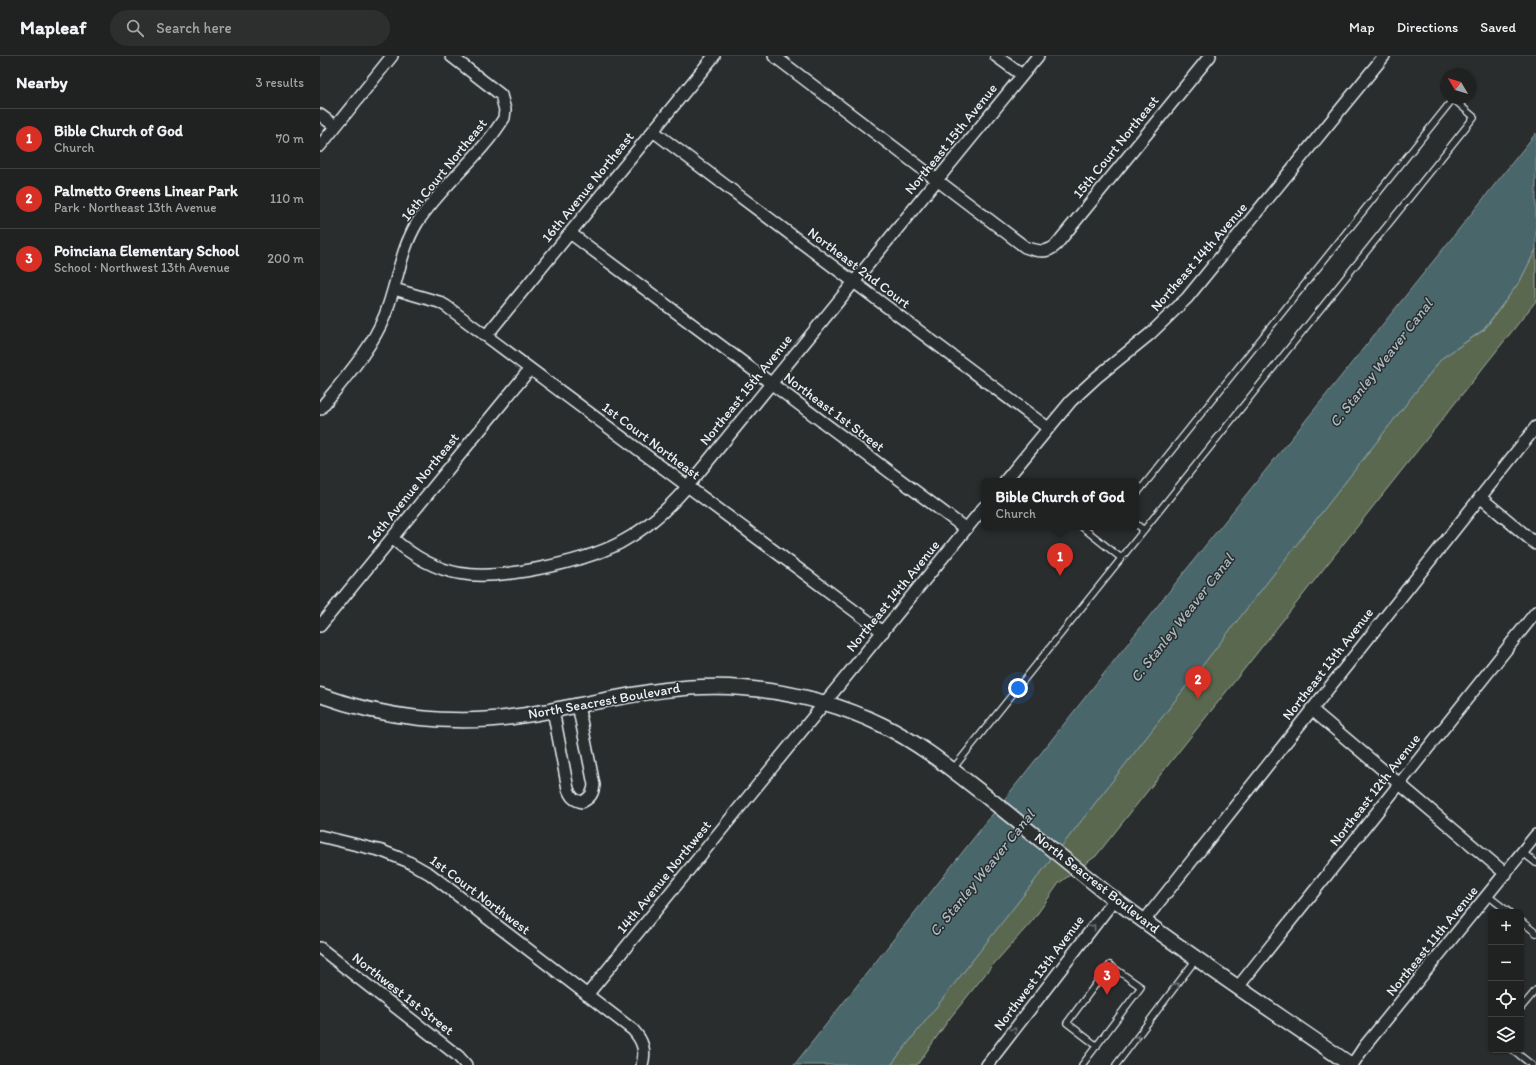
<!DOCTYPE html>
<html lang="en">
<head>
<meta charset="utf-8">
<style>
	:root { --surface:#202222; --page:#2d2f2f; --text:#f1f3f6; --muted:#a2a4a5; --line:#3d3f40; --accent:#d93025 }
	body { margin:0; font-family:Itim,sans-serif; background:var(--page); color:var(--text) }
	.controls { position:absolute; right:12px; bottom:12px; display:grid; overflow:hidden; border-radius:6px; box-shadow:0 1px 3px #0004 }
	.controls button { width:36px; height:36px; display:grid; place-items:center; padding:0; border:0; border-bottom:1px solid var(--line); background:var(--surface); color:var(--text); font:20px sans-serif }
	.compass { position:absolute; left:1120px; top:12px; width:36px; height:36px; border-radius:50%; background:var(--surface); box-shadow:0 1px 3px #0004; rotate:308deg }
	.you { position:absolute; left:698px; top:632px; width:14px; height:14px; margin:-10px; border:3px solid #fff; border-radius:50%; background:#1a73e8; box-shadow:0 0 0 6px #1a73e833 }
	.badge { display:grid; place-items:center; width:26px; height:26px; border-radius:50%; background:var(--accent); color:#fff; font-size:13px; font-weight:700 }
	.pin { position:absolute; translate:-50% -33px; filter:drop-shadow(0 1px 2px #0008) }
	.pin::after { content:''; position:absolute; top:21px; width:14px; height:12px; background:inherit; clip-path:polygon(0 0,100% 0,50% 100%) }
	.popup { position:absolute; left:661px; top:422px; width:158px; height:52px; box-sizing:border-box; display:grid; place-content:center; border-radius:6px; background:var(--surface); filter:drop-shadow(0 1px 3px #0005); font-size:13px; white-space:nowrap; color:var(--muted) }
	.popup b { font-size:15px; color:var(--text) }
	.popup::after { content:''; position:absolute; left:50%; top:100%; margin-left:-8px; border:8px solid transparent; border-top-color:var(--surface) }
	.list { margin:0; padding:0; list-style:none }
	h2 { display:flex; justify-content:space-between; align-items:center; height:52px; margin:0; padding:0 16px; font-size:17px }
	h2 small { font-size:13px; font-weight:400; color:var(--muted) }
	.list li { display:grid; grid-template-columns:26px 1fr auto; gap:12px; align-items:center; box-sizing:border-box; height:60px; padding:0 16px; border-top:1px solid var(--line) }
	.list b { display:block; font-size:15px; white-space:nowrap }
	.list p { margin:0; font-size:13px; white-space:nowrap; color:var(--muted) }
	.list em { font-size:13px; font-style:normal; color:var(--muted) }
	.icon { flex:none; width:22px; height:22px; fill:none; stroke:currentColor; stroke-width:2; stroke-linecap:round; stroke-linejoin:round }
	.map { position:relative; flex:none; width:1216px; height:1009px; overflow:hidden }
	header { display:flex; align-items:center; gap:24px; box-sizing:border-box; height:56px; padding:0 20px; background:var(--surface); border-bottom:1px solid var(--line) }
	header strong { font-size:19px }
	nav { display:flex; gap:22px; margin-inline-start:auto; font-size:14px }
	.search { width:280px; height:36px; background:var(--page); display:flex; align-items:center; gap:10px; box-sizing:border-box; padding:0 14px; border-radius:22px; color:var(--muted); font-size:15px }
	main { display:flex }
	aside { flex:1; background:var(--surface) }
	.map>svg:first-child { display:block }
	.green { fill:#5a6850; stroke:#a1aca4 }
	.water { fill:#48666a; stroke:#889ea3 }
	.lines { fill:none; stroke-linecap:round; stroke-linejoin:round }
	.service-casing { stroke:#e8f1f8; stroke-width:8 }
	.minor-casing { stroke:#e8f1f8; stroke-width:14 }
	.tertiary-casing { stroke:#e8f1f8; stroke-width:17 }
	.service { stroke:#2a2d2e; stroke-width:5.5 }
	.minor { stroke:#2a2d2e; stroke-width:11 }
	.tertiary { stroke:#2a2d2e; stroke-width:14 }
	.oneway { stroke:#6c7275 }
	.labels { text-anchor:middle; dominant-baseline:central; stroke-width:3; stroke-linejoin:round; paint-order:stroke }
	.street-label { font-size:14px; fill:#e8f1f8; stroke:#2a2d2e }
	.water-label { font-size:15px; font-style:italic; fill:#a8b9bf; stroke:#2a2d2e }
</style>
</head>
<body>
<header>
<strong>Mapleaf</strong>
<div class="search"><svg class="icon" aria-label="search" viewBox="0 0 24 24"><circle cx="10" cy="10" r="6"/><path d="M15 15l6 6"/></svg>Search here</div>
<nav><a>Map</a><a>Directions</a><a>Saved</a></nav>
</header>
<main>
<aside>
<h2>Nearby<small>3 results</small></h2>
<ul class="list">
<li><span class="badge">1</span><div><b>Bible Church of God</b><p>Church</p></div><em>70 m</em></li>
<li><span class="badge">2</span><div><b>Palmetto Greens Linear Park</b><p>Park · Northeast 13th Avenue</p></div><em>110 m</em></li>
<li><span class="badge">3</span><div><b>Poinciana Elementary School</b><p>School · Northwest 13th Avenue</p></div><em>200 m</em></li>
</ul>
</aside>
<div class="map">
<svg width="1216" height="1009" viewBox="0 0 1216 1009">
	<rect width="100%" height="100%" fill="#2a2d2e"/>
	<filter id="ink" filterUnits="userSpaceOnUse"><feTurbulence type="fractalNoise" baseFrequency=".025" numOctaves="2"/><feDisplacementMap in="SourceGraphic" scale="8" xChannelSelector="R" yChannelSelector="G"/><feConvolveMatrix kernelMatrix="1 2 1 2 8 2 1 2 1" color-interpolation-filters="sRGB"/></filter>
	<g filter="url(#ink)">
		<!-- green -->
		<path class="green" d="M 1216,193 L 1216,245 L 776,800 L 739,827 L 713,864 L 671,911 L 630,962 L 597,1009 L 571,1009 L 1122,302 L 1164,274 L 1200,225 Z"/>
		<!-- water -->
		<path class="water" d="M 1216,77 L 1216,193 L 1200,225 L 1163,274 L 1122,302 L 571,1009 L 474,1009 L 885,490 Z"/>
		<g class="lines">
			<defs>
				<path id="service" d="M 816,468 L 824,474
					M 762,471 L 801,502
					M 632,714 L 1154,61 L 1133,43 L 816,439
					M 1202,796 L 1216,807
					M 1168,840 L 1189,856
					M 1201,865 L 1216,877
					M 1201,952 L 1216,934
					M 1193,994 L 1212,1009
					M 762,1009 L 821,931 L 790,909 L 747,967 L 777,990
					M 796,1009 L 877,902"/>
				<path id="minor" d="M 454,0 L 705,191 C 716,195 727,198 736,189 L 890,0
					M 676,0 L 702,19
					M 0,59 L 15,70
					M 333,75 L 728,372
					M 0,90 L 72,0
					M 250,177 L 646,473
					M 74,233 L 119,246 L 126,250 L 563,576
					M 166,280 L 394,0
					M 0,353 C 24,323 51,294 65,259 C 77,229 80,195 97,167 C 121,130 161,100 184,62 L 185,54 L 181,39 L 131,0
					M 685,425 L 751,345 L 777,321 L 830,278 L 867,242 L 1064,0
					M 1160,441 L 1216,488
					M 72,482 C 120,524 156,524 216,513 C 284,500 321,484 367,431 L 718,0
					M 0,570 L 210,313
					M 991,653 L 1186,818
					M 233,654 L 248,733 C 251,741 254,744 262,746 C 270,742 273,738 274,729 L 258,649
					M 0,780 L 62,795 L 87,805 L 110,818 L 313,974 C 323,985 326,995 322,1009
					M 824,865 L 1216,371
					M 0,892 L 138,1000 L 146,1009
					M 918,931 L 1216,556
					M 267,939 L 664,451
					M 667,1009 L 795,843
					M 1032,1009 L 1044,991 L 1216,779"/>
				<path id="tertiary" d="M 0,639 C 63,662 133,670 199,660 C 274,649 346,625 423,632 C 470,636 519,648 562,669 C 595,685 625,708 653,730 C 702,768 749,808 798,846 C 874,903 953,955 1031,1009"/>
			</defs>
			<!-- service casing -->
			<use href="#service" class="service-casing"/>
			<!-- minor casing -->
			<use href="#minor" class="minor-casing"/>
			<!-- tertiary casing -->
			<use href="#tertiary" class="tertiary-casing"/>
			<!-- service -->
			<use href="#service" class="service"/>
			<!-- minor -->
			<use href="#minor" class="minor"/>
			<!-- tertiary -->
			<use href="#tertiary" class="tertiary"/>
		</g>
		<!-- one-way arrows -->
		<defs><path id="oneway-chevron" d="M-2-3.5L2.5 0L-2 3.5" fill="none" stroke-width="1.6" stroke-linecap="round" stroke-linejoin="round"/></defs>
		<g class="oneway">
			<use href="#oneway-chevron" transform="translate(773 871) rotate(-53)"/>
			<use href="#oneway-chevron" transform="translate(857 929) rotate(-52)"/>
			<use href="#oneway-chevron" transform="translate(694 974) rotate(-53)"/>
			<use href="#oneway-chevron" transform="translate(817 982) rotate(-53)"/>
		</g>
	</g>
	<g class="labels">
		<!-- street labels -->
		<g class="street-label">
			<text transform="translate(631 83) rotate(-51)">Northeast 15th Avenue</text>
			<text transform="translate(796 91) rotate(-51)">15th Court Northeast</text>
			<text transform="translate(124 114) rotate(-51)">16th Court Northeast</text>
			<text transform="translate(268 131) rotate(-51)">16th Avenue Northeast</text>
			<text transform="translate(879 201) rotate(-49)">Northeast 14th Avenue</text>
			<text transform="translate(539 212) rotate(37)">Northeast 2nd Court</text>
			<text transform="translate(426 334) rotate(-51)">Northeast 15th Avenue</text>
			<text transform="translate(514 356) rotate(37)">Northeast 1st Street</text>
			<text transform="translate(331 385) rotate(37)">1st Court Northeast</text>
			<text transform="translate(93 432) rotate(-51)">16th Avenue Northeast</text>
			<text transform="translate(573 540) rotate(-51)">Northeast 14th Avenue</text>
			<text transform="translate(1008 608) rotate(-52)">Northeast 13th Avenue</text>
			<text transform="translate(284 645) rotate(-10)">North Seacrest Boulevard</text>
			<text transform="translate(1055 734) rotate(-52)">Northeast 12th Avenue</text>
			<text transform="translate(344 821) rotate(-51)">14th Avenue Northwest</text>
			<text transform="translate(777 827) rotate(38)">North Seacrest Boulevard</text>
			<text transform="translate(160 839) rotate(37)">1st Court Northwest</text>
			<text transform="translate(1112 885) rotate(-51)">Northeast 11th Avenue</text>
			<text transform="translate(719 917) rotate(-53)">Northwest 13th Avenue</text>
			<text transform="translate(83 938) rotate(38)">Northwest 1st Street</text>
		</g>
		<!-- water labels -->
		<g class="water-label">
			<text transform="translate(1061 307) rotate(-52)">C. Stanley Weaver Canal</text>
			<text transform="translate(862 562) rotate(-52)">C. Stanley Weaver Canal</text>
			<text transform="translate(662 817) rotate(-51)">C. Stanley Weaver Canal</text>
		</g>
	</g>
</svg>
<div class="controls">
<button>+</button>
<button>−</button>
<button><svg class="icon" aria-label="locate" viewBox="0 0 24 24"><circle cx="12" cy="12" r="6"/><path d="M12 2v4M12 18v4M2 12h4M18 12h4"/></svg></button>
<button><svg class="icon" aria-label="layers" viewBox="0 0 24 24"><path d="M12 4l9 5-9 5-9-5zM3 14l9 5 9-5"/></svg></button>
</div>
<svg class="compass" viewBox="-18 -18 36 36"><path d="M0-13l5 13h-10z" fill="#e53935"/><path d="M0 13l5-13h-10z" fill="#a2a4a5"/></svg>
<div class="you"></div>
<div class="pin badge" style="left:740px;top:520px">1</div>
<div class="popup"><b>Bible Church of God</b>Church</div>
<div class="pin badge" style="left:878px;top:643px">2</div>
<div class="pin badge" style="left:787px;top:939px">3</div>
</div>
</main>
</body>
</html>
